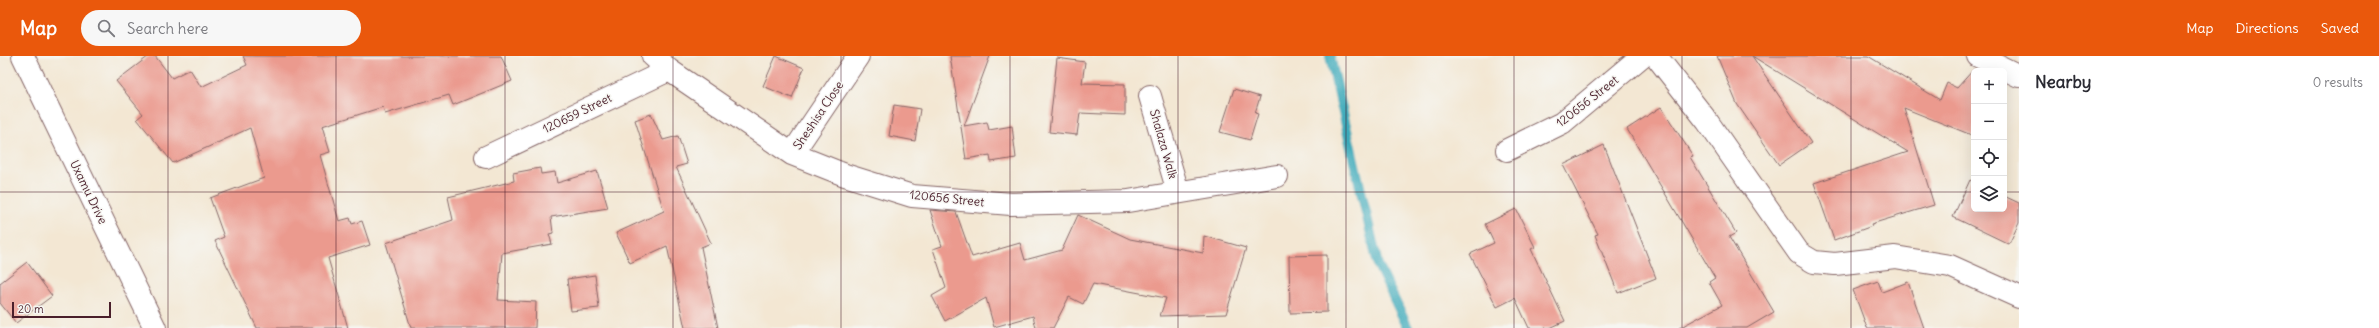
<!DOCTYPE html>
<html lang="en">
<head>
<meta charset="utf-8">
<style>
	:root { --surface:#fff; --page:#f7f7f7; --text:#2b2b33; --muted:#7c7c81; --line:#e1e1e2; --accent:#ea580c }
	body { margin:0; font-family:Delius,sans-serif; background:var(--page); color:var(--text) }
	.controls { position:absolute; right:12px; top:12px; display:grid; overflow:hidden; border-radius:6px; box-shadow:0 4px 16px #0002 }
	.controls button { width:36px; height:36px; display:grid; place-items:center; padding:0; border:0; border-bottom:1px solid var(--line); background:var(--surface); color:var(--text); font:20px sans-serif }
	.scale { position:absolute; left:12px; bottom:10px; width:99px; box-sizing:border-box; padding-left:4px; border:2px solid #4a1f2b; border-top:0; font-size:11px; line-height:14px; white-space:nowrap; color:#4a1f2b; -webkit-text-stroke:3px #f6f6f2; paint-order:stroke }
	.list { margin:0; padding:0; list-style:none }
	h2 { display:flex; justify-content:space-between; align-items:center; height:52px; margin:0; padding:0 16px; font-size:17px }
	h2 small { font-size:13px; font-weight:400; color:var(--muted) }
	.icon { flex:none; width:22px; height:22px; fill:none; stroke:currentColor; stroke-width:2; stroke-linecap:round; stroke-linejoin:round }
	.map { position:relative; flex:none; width:2019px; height:272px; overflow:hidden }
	header { display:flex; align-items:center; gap:24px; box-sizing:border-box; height:56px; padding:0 20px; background:var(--accent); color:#fff }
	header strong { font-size:19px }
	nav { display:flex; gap:22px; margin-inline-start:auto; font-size:14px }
	.search { width:280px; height:36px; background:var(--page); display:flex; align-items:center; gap:10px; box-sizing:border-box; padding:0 14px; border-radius:22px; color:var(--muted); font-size:15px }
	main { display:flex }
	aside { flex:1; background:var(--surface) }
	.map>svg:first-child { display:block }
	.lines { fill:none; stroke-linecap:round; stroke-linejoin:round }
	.stream { stroke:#3ba9b9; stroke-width:10 }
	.building { fill:#eb9a8e }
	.minor-casing { stroke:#856566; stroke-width:24 }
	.tertiary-casing { stroke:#856566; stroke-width:24 }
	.minor { stroke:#fff; stroke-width:22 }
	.tertiary { stroke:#fff; stroke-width:22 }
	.grid { fill:none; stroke:#4a1f2b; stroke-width:1; stroke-opacity:0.55 }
	.labels { text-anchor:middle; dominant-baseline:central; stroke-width:3; stroke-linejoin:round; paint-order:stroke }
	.street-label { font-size:12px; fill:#4a1f2b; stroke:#f6f6f2 }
</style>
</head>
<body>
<header>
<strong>Map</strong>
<div class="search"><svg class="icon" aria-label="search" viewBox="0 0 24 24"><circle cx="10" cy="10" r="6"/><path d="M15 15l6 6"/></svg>Search here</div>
<nav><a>Map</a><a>Directions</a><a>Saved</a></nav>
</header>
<main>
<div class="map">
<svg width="2019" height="272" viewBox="0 0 2019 272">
	<rect width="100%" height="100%" fill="#f6f6f2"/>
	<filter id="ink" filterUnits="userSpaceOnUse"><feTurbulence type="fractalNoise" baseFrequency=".025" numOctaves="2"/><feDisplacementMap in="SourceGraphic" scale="8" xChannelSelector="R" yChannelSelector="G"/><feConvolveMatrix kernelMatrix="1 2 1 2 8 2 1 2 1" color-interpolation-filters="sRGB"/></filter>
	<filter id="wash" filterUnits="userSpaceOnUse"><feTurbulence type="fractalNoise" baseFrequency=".012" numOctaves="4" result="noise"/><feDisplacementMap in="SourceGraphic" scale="16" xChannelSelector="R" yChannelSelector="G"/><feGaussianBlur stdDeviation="0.9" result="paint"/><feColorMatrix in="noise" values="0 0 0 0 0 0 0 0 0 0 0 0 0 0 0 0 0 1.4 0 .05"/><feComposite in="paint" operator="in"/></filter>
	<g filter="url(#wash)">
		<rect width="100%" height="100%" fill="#f3e7d3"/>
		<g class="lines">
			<!-- stream -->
			<path class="stream" d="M 1330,0 L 1378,209 L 1408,272"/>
		</g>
		<g id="blocks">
			<!-- building -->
			<path class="building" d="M 149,0 L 155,0 L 172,22 L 190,13 L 201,31 L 247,9 L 243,0 L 501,0 L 512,25 L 453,49 L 449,39 L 385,58 L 383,51 L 322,70 L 330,96 L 320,99 L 339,165 L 350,162 L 352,168 L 362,165 L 370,189 L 328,202 L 348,272 L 257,272 L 215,185 L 224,181 L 210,142 L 264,122 L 250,72 L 173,107 L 137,63 L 143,58 L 116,25 Z
				M 776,0 L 804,12 L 792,42 L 763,30 Z
				M 950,0 L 990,0 L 964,70 L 987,66 L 989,74 L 1012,70 L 1016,102 L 991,106 L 990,99 L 966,103 Z
				M 1717,0 L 1752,0 L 1811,87 L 1779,109 L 1737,48 Z
				M 1752,0 L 1868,0 L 1940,44 L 1947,27 L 1957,32 L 1974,13 L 1974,80 L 1904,52 L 1934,149 L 1871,168 L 1872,170 L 1834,184 L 1814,127 L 1908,96 Z
				M 1057,2 L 1085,6 L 1082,27 L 1125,28 L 1125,59 L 1080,57 L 1077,79 L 1049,76 Z
				M 1234,33 L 1260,41 L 1255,57 L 1258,58 L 1250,84 L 1220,76 Z
				M 894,49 L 920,53 L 915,85 L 889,80 Z
				M 1661,51 L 1693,100 L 1690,101 L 1736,177 L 1729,181 L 1774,256 L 1747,272 L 1679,272 L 1722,249 L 1709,226 L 1715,222 L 1627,73 Z
				M 651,58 L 663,84 L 678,80 L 687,108 L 676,111 L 711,187 L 701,191 L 718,272 L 685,272 L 667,190 L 630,207 L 616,177 L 664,155 L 635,64 Z
				M 1604,89 L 1656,222 L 1618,237 L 1595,179 L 1598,178 L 1563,109 Z
				M 540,112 L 541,118 L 555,116 L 557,127 L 597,115 L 608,152 L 551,161 L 553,177 L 549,178 L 552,188 L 502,197 L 498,244 L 536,246 L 535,272 L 411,272 L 386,187 L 453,164 L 448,141 L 514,125 L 513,117 Z
				M 1970,124 L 1974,126 L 1974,153 L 2004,153 L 2004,140 L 2019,147 L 2019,167 L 2009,188 L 1953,161 Z
				M 1516,153 L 1535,191 L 1531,193 L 1565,265 L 1550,272 L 1529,272 L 1515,242 L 1497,251 L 1470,198 L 1494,187 L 1485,168 Z
				M 930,154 L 956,156 L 972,201 L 1020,187 L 1025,204 L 1062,194 L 1078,159 L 1130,183 L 1203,197 L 1204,180 L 1246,192 L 1226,258 L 1160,260 L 1166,242 L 1093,228 L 1083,248 L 1069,241 L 1053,272 L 1036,272 L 1033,260 L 994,271 L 986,242 L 945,265 L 932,240 L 946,232 L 933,193 L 942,190 Z
				M 1327,199 L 1327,256 L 1290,257 L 1289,200 Z
				M 27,206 L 52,240 L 16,267 L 0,247 L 0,227 Z
				M 595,219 L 599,252 L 571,255 L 567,223 Z
				M 1878,225 L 1882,236 L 1908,226 L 1924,272 L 1867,272 L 1853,234 Z"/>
		</g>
	</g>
	<g filter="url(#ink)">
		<use href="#blocks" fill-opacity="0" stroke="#856566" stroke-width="1"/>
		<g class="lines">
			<defs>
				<path id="minor" d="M 653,0 L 669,14 L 792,98 L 845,119 L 912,140 L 1011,148 L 1128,145 L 1277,120
					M 1656,0 L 1707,65 L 1799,197 L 1814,206 L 1835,208 L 1895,201 L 1950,210 L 2019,241
					M 1978,0 L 2019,20
					M 1150,40 L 1178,136
					M 1507,94 L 1562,67 L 1642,0
					M 792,98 L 858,0
					M 486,101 L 669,14"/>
				<path id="tertiary" d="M 23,0 L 155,272"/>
			</defs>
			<!-- minor casing -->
			<use href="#minor" class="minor-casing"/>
			<!-- tertiary casing -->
			<use href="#tertiary" class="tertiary-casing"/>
			<!-- minor -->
			<use href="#minor" class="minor"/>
			<!-- tertiary -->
			<use href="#tertiary" class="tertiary"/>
		</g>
	</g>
	<!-- grid -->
	<path class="grid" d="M 168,0 L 168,272M 336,0 L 336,272M 505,0 L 505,272M 673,0 L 673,272M 841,0 L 841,272M 1010,0 L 1010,272M 1178,0 L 1178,272M 1346,0 L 1346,272M 1514,0 L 1514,272M 1682,0 L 1682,272M 1851,0 L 1851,272M 0,136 L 1974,136M 2004,136 L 2019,136"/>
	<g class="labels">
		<!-- street labels -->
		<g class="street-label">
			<text transform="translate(1587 45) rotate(-38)">120656 Street</text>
			<text transform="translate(577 57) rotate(-26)">120659 Street</text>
			<text transform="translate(818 59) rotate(-56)">Sheshisa Close</text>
			<text transform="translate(1164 88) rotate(74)">Shalaza Walk</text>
			<text transform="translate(89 136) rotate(64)">Uxamu Drive</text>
			<text transform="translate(947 142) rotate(6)">120656 Street</text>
		</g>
	</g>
</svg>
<div class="controls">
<button>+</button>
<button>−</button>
<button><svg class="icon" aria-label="locate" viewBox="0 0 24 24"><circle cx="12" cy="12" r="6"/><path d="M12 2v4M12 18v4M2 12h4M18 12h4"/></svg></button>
<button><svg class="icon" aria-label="layers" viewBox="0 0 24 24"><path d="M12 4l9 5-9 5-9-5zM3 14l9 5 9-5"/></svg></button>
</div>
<div class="scale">20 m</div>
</div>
<aside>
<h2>Nearby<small>0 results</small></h2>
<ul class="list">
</ul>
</aside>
</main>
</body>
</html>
